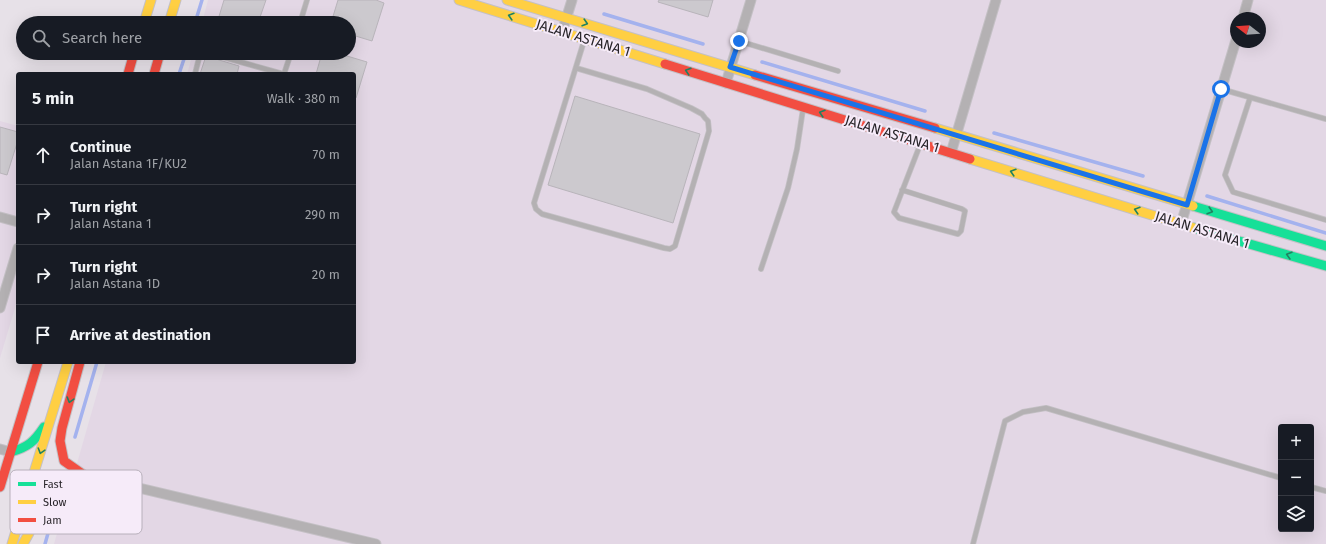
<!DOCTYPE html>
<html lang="en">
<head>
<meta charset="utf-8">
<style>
	:root { --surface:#171b24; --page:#20242c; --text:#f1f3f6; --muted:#9ea1a6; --line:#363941 }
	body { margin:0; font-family:"Fira Sans",sans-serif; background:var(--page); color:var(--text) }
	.controls { position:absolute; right:12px; bottom:12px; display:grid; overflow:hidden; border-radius:4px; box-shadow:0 4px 16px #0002 }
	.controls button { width:36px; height:36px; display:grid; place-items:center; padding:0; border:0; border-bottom:1px solid var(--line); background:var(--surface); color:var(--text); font:20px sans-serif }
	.compass { position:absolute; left:1230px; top:12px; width:36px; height:36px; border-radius:50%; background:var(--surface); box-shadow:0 4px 16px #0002; rotate:287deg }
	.stop { position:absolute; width:12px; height:12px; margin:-9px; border:3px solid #1a73e8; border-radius:50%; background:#fff }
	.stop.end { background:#1a73e8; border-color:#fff; box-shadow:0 1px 4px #0008 }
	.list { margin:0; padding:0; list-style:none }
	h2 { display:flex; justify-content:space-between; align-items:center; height:52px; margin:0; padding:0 16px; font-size:17px }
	h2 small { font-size:13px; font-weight:400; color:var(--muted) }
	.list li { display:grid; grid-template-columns:26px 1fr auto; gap:12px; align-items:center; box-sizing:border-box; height:60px; padding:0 16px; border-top:1px solid var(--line) }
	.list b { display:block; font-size:15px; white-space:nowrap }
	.list p { margin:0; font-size:13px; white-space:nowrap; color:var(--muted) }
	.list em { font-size:13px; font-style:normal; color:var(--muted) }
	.icon { flex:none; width:22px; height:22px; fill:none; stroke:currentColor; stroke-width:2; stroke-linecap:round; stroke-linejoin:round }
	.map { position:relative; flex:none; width:1326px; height:544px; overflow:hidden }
	.search { position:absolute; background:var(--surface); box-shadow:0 4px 16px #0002; left:16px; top:16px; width:340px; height:44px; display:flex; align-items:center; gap:10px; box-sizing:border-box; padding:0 14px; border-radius:22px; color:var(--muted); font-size:15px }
	.panel { position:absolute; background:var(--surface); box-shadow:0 4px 16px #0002; left:16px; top:72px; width:340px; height:292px; border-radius:4px }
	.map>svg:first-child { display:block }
	.built { fill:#e3d7e5; fill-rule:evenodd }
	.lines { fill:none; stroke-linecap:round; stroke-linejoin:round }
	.stream { stroke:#a4b2ee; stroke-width:3.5 }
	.building { fill:#ccc9ce; stroke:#b8b4ba }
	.lane-casing { stroke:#c4c0c5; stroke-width:6 }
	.street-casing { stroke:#c4c0c5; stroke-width:11 }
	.fast-casing { stroke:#c4c0c5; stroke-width:11 }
	.slow-casing { stroke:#c4c0c5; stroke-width:11 }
	.jam-casing { stroke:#c4c0c5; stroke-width:11 }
	.lane { stroke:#b4b1b3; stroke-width:4.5 }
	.street { stroke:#b4b1b3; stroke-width:9 }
	.fast { stroke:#16e098; stroke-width:9 }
	.slow { stroke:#ffcf43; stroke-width:9 }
	.jam { stroke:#f24e42; stroke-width:9 }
	.oneway { stroke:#208261 }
	.route { stroke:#1a73e8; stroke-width:5 }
	.labels { text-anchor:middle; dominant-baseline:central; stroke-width:4; stroke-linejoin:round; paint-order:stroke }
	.street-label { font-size:14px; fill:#29252a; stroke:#f6ebf9 }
	.key { fill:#f6ebf9; stroke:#b8b0bb; stroke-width:1 }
	.key-label { font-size:11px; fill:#29252a }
</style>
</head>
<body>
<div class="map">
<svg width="1326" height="544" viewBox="0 0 1326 544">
	<rect width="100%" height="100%" fill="#e7e1e8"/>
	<!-- built -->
	<path class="built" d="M 208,0 L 1326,0 L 1326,544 L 54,544 L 106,362 L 354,362 L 354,74 L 187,74 L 193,53 L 349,53 L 349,23 L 202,23 ZM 1236,18 L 1260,18 L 1260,42 L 1236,42 ZM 1281,427 L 1311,427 L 1311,529 L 1281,529 Z
		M 0,121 L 18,126 L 18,298 L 0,358 Z"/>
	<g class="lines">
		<!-- stream -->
		<path class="stream" d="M 604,14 L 703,44
			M 195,23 L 202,0
			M 762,62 L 925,111
			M 179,74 L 186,53
			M 994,133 L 1143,176
			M 1207,196 L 1326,233
			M 75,437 L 97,362
			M 45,544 L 61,487"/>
	</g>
	<!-- building -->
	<path class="building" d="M 224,0 L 266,0 L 258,23 L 217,23 Z
		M 338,0 L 376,0 L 384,3 L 372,41 L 349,34 L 349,23 L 331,23 Z
		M 659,0 L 713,0 L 708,17 L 658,2 Z
		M 322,53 L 337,53 L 367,62 L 356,98 L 354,98 L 354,74 L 316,74 Z
		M 206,56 L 239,66 L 237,74 L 200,74 Z
		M 575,96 L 700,134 L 673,223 L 548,185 Z
		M 0,127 L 18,132 L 18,140 L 7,175 L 0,173 Z"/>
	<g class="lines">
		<defs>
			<path id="lane" d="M 300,23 L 307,0
				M 739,41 L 838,71
				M 209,53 L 283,74
				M 576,68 L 647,89 L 691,108 L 702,114 L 705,118 L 708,121 L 709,131 L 675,246 L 670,249 L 664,248 L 542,214 L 536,209 L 534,203 L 584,41
				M 195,74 L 199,58 L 202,53
				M 284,74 L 291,53
				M 1221,89 L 1326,119
				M 1250,98 L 1225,175 L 1233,192 L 1326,220
				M 902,190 L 962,209 L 965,211 L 961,231 L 958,234 L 899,218 L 894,212 L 920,145
				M 761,269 L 788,188 L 797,149 L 803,109
				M 1311,487 L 1326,491
				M 973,544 L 1005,421 L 1023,412 L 1046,408 L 1281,478"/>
			<path id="street" d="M 1243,18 L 1248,0
				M 562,32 L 572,0
				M 726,83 L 751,0
				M 951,153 L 996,0
				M 0,217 L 18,222
				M 1181,224 L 1236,40
				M 0,308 L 18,248
				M 0,449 L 11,452
				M 84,475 L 376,544"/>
			<path id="fast" d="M 1193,206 L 1326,246
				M 1194,228 L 1326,266
				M 11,452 C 28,447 34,442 44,427"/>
			<path id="slow" d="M 459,0 L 665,64
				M 507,0 L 755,75
				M 144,23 L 151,0
				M 169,23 L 176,0
				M 935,128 L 1193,206
				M 970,159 L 1194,228
				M 12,544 L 68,362
				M 23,544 L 29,533 L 42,495 L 52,480 L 62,476 L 84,475"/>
			<path id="jam" d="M 665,64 L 970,159
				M 128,74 L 134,53
				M 154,74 L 160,53
				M 755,75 L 935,128
				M 80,362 L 62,428 L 60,441 L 64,461 L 84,475
				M 0,487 L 38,362"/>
		</defs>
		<!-- lane casing -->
		<use href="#lane" class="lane-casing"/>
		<!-- street casing -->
		<use href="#street" class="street-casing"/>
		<!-- fast casing -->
		<use href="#fast" class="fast-casing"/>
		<!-- slow casing -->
		<use href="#slow" class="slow-casing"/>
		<!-- jam casing -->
		<use href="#jam" class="jam-casing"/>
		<!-- lane -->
		<use href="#lane" class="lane"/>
		<!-- street -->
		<use href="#street" class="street"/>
		<!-- fast -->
		<use href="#fast" class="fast"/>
		<!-- slow -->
		<use href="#slow" class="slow"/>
		<!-- jam -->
		<use href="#jam" class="jam"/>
	</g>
	<!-- one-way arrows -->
	<defs><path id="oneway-chevron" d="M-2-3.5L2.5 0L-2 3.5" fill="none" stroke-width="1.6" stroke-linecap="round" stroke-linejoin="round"/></defs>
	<g class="oneway">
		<use href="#oneway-chevron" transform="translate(511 16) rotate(-163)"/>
		<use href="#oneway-chevron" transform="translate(585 23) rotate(17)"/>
		<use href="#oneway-chevron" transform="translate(688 71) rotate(-163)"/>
		<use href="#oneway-chevron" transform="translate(822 113) rotate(-163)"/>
		<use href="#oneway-chevron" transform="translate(1013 172) rotate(-163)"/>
		<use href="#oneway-chevron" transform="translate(1137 210) rotate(-163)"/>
		<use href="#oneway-chevron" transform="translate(1210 211) rotate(17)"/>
		<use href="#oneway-chevron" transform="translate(1289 255) rotate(-164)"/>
		<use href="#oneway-chevron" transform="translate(70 400) rotate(106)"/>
		<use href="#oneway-chevron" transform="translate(41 451) rotate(107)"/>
	</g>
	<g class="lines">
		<!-- route -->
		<path class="route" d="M 739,41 L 730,67 L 1187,205 L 1221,89"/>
	</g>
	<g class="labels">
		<!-- street labels -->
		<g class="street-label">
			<text transform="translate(583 38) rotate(17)">JALAN ASTANA 1</text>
			<text transform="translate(892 134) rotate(17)">JALAN ASTANA 1</text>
			<text transform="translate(1202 230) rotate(17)">JALAN ASTANA 1</text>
		</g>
	</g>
	<!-- legend -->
	<rect x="10" y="470" width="132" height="64" rx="6" class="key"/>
	<rect x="18" y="482" width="18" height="4" fill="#16e098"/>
	<rect x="18" y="500" width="18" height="4" fill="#ffcf43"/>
	<rect x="18" y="518" width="18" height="4" fill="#f24e42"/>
	<g class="key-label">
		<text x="43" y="488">Fast</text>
		<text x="43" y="506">Slow</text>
		<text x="43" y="524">Jam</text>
	</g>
</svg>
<div class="controls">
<button>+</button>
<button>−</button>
<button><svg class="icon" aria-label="layers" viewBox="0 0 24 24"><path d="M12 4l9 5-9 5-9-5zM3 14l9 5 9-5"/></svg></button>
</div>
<svg class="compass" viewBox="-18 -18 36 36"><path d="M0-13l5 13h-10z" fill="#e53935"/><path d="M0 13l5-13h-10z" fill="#9ea1a6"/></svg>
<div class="stop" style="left:1221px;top:89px"></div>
<div class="stop end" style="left:739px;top:41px"></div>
<div class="search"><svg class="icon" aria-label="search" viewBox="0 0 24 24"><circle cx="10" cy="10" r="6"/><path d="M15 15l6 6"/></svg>Search here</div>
<section class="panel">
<h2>5 min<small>Walk · 380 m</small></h2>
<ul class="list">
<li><svg class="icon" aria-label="ahead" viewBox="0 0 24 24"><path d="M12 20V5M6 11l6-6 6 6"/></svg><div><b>Continue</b><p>Jalan Astana 1F/KU2</p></div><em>70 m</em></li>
<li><svg class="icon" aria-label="right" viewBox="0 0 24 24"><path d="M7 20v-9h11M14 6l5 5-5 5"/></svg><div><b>Turn right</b><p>Jalan Astana 1</p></div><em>290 m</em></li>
<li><svg class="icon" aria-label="right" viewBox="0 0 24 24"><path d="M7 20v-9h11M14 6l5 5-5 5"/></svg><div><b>Turn right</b><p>Jalan Astana 1D</p></div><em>20 m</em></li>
<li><svg class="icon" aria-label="arrive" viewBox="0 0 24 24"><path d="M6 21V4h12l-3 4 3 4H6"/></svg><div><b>Arrive at destination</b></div></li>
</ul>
</section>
</div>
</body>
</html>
